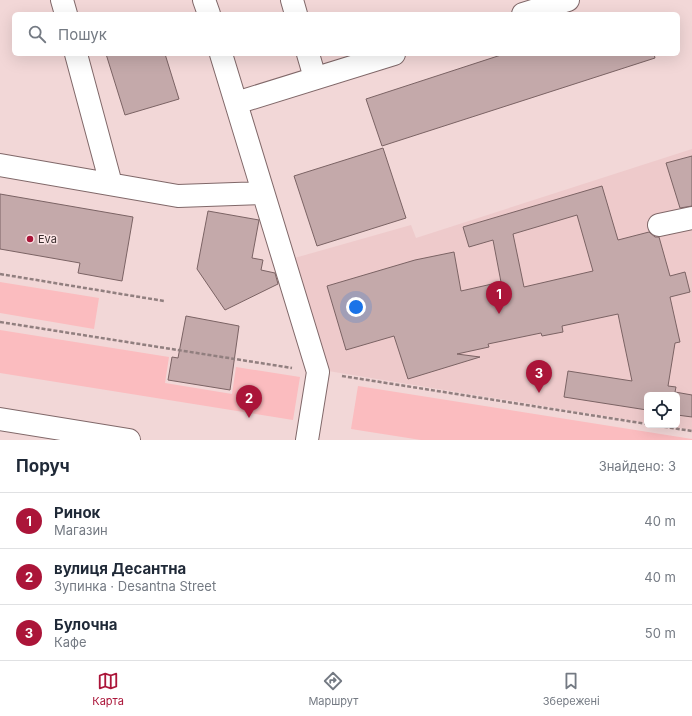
<!DOCTYPE html>
<html lang="uk">
<head>
<meta charset="utf-8">
<style>
	:root { --surface:#fff; --page:#f6f6f7; --text:#1f2937; --muted:#747a83; --line:#e0e1e3; --accent:#ab1539 }
	body { margin:0; font-family:Inter,sans-serif; background:var(--page); color:var(--text) }
	.controls { position:absolute; right:12px; bottom:12px; display:grid; overflow:hidden; border-radius:6px; box-shadow:0 4px 16px #0002 }
	.controls button { width:36px; height:36px; display:grid; place-items:center; padding:0; border:0; border-bottom:1px solid var(--line); background:var(--surface); color:var(--text); font:20px sans-serif }
	.you { position:absolute; left:356px; top:307px; width:14px; height:14px; margin:-10px; border:3px solid #fff; border-radius:50%; background:#1a73e8; box-shadow:0 0 0 6px #1a73e833 }
	.badge { display:grid; place-items:center; width:26px; height:26px; border-radius:50%; background:var(--accent); color:#fff; font-size:13px; font-weight:700 }
	.pin { position:absolute; translate:-50% -33px; filter:drop-shadow(0 1px 2px #0008) }
	.pin::after { content:''; position:absolute; top:21px; width:14px; height:12px; background:inherit; clip-path:polygon(0 0,100% 0,50% 100%) }
	.list { margin:0; padding:0; list-style:none }
	h2 { display:flex; justify-content:space-between; align-items:center; height:52px; margin:0; padding:0 16px; font-size:17px }
	h2 small { font-size:13px; font-weight:400; color:var(--muted) }
	.list li { display:grid; grid-template-columns:26px 1fr auto; gap:12px; align-items:center; box-sizing:border-box; height:56px; padding:0 16px; border-top:1px solid var(--line) }
	.list b { display:block; font-size:15px; white-space:nowrap }
	.list p { margin:0; font-size:13px; white-space:nowrap; color:var(--muted) }
	.list em { font-size:13px; font-style:normal; color:var(--muted) }
	.icon { flex:none; width:22px; height:22px; fill:none; stroke:currentColor; stroke-width:2; stroke-linecap:round; stroke-linejoin:round }
	.map { position:relative; flex:none; width:692px; height:440px; overflow:hidden }
	.search { position:absolute; background:var(--surface); box-shadow:0 4px 16px #0002; left:12px; right:12px; top:12px; height:44px; display:flex; align-items:center; gap:10px; box-sizing:border-box; padding:0 14px; border-radius:6px; color:var(--muted); font-size:15px }
	.sheet { height:220px; background:var(--surface) }
	nav { display:flex; justify-content:space-around; align-items:center; box-sizing:border-box; height:56px; border-top:1px solid var(--line); background:var(--surface); font-size:11px; color:var(--muted) }
	nav a { display:grid; justify-items:center; gap:2px }
	nav .on { color:var(--accent) }
	.map>svg:first-child { display:block }
	.built { fill:#eecacb }
	.green { fill:#fbbcbf }
	.building { fill:#c4a9aa; stroke:#7b6364; fill-rule:evenodd }
	.lines { fill:none; stroke-linecap:round; stroke-linejoin:round }
	.minor-casing { stroke:#806869; stroke-width:24 }
	.major-casing { stroke:#806869; stroke-width:24 }
	.path { stroke:#917f7f; stroke-width:2.5; stroke-dasharray:4 2; stroke-linecap:butt }
	.minor { stroke:#fff; stroke-width:22 }
	.major { stroke:#fff; stroke-width:22 }
	.poi-dot { fill:#ab1539; stroke:#fce5e6; stroke-width:1.5 }
	.labels { text-anchor:middle; dominant-baseline:central; stroke-width:3; stroke-linejoin:round; paint-order:stroke }
	.poi-label { font-size:11px; fill:#3b3030; stroke:#fce5e6; text-anchor:start }
</style>
</head>
<body>
<div class="map">
<svg width="692" height="440" viewBox="0 0 692 440">
	<rect width="100%" height="100%" fill="#f2d7d7"/>
	<!-- built -->
	<path class="built" d="M 692,149 L 692,430 L 662,425 L 677,425 L 677,395 L 647,395 L 647,423 L 322,370 L 291,259 L 411,225 L 416,238 Z"/>
	<!-- green -->
	<path class="green" d="M 0,282 L 99,298 L 94,329 L 0,313 Z
		M 0,330 L 169,357 L 165,383 L 232,394 L 236,367 L 300,377 L 293,420 L 0,373 Z
		M 358,386 L 692,439 L 692,440 L 421,440 L 351,429 Z"/>
	<!-- building -->
	<path class="building" d="M 106,54 L 165,54 L 179,99 L 125,115 Z
		M 504,54 L 654,54 L 655,58 L 382,146 L 366,99 Z
		M 383,148 L 406,218 L 317,246 L 294,176 Z
		M 692,156 L 692,206 L 680,208 L 666,163 Z
		M 602,186 L 618,240 L 649,232 L 655,237 L 659,237 L 670,276 L 685,272 L 690,292 L 670,297 L 680,342 L 675,343 L 668,386 L 676,387 L 675,392 L 692,395 L 692,417 L 677,415 L 677,395 L 647,395 L 647,410 L 564,397 L 568,371 L 632,381 L 618,314 L 562,326 L 563,332 L 542,336 L 541,333 L 488,344 L 489,347 L 457,354 L 480,357 L 408,379 L 394,336 L 346,350 L 327,286 L 415,260 L 454,252 L 461,291 L 501,282 L 493,240 L 469,247 L 463,227 ZM 577,215 L 593,271 L 524,287 L 513,234 Z
		M 0,194 L 133,217 L 122,281 L 78,273 L 80,263 L 0,249 Z
		M 208,211 L 259,220 L 252,258 L 263,260 L 261,270 L 275,273 L 278,284 L 225,310 L 197,269 Z
		M 186,316 L 239,326 L 230,390 L 168,380 L 172,357 L 178,358 Z"/>
	<g class="lines">
		<defs>
			<path id="minor" d="M 62,0 L 66,14
				M 204,0 L 209,14
				M 292,0 L 296,14
				M 523,14 L 568,0
				M 76,54 L 111,184
				M 221,54 L 318,372 L 307,440
				M 308,54 L 315,78
				M 236,103 L 394,54
				M 0,165 L 178,196 L 263,193
				M 659,225 L 692,218"/>
			<path id="major" d="M 0,419 L 129,440"/>
		</defs>
		<!-- minor casing -->
		<use href="#minor" class="minor-casing"/>
		<!-- major casing -->
		<use href="#major" class="major-casing"/>
		<!-- path -->
		<path class="path" d="M 0,274 L 164,301
			M 0,322 L 292,368
			M 342,376 L 647,424
			M 652,425 L 692,431"/>
		<!-- minor -->
		<use href="#minor" class="minor"/>
		<!-- major -->
		<use href="#major" class="major"/>
	</g>
	<!-- markers -->
	<circle class="poi-dot" cx="30" cy="239" r="4"/>
	<g class="labels">
		<!-- poi labels -->
		<g class="poi-label">
			<text x="38" y="239">Eva</text>
		</g>
	</g>
</svg>
<div class="controls">
<button><svg class="icon" aria-label="locate" viewBox="0 0 24 24"><circle cx="12" cy="12" r="6"/><path d="M12 2v4M12 18v4M2 12h4M18 12h4"/></svg></button>
</div>
<div class="you"></div>
<div class="pin badge" style="left:499px;top:314px">1</div>
<div class="pin badge" style="left:249px;top:418px">2</div>
<div class="pin badge" style="left:539px;top:393px">3</div>
<div class="search"><svg class="icon" aria-label="search" viewBox="0 0 24 24"><circle cx="10" cy="10" r="6"/><path d="M15 15l6 6"/></svg>Пошук</div>
</div>
<section class="sheet">
<h2>Поруч<small>Знайдено: 3</small></h2>
<ul class="list">
<li><span class="badge">1</span><div><b>Ринок</b><p>Магазин</p></div><em>40 m</em></li>
<li><span class="badge">2</span><div><b>вулиця Десантна</b><p>Зупинка · Desantna Street</p></div><em>40 m</em></li>
<li><span class="badge">3</span><div><b>Булочна</b><p>Кафе</p></div><em>50 m</em></li>
</ul>
</section>
<nav>
<a class="on"><svg class="icon" aria-label="map" viewBox="0 0 24 24"><path d="M3 6l6-2 6 2 6-2v14l-6 2-6-2-6 2zM9 4v14M15 6v14"/></svg>Карта</a>
<a><svg class="icon" aria-label="directions" viewBox="0 0 24 24"><path d="M12 3l9 9-9 9-9-9zM9 14v-3h6M13 9l2 2-2 2"/></svg>Маршрут</a>
<a><svg class="icon" aria-label="saved" viewBox="0 0 24 24"><path d="M7 4h10v16l-5-4-5 4z"/></svg>Збережені</a>
</nav>
</body>
</html>
